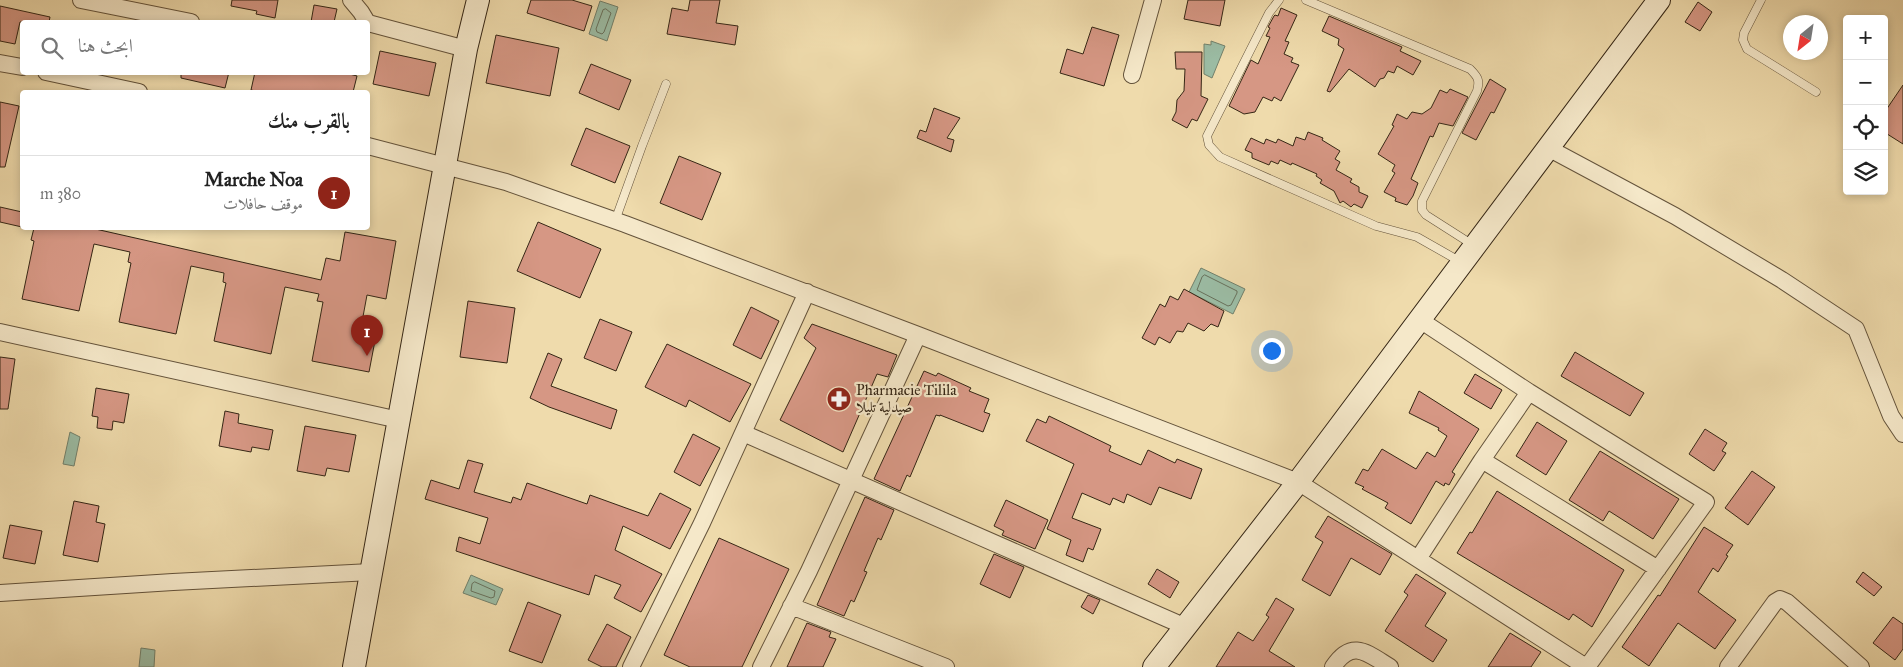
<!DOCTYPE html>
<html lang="ar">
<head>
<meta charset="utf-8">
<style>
	:root { --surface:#fff; --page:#f6f6f6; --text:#222; --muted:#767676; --line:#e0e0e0; --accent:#8f2418 }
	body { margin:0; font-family:"IM FELL Great Primer",Amiri,serif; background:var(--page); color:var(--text); direction:rtl }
	.controls { position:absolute; right:15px; top:15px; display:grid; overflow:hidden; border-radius:5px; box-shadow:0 2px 8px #0003 }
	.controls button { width:45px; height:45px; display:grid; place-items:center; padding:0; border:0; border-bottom:1px solid var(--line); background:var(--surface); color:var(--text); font:25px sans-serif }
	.compass { position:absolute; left:1783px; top:15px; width:45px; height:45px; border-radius:50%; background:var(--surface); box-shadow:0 2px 8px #0003; rotate:210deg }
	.you { position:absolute; left:1271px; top:350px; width:18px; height:18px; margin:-12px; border:4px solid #fff; border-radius:50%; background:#1a73e8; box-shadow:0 0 0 8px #1a73e833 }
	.badge { display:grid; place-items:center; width:32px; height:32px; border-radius:50%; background:var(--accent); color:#fff; font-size:16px; font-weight:700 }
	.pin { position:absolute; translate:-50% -41px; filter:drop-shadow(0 1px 2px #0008) }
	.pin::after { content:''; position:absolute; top:26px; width:18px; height:15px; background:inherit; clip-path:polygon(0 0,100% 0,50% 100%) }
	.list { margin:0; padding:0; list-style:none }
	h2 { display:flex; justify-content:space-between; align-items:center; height:65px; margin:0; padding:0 20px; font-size:21px }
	h2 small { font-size:16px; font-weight:400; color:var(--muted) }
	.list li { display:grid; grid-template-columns:32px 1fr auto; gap:15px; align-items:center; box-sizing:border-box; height:75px; padding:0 20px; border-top:1px solid var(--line) }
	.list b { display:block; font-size:19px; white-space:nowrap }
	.list p { margin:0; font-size:16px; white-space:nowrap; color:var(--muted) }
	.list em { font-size:16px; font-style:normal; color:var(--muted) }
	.icon { flex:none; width:28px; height:28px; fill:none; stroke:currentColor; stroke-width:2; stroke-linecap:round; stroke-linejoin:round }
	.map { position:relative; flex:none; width:1903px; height:667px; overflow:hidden; direction:ltr }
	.search { position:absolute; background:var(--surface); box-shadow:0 2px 8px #0003; left:20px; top:20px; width:350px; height:55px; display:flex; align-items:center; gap:12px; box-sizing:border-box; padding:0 18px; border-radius:5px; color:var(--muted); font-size:19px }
	.panel { position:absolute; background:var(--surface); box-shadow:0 2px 8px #0003; left:20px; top:90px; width:350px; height:140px; border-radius:5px; direction:rtl }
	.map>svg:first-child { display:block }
	.water { fill:#9bbca4; stroke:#72806b }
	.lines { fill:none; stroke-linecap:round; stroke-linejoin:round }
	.shore { stroke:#68715c; stroke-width:1 }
	.building { fill:#d69784; stroke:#352615 }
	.lane-casing { stroke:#64533b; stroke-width:9 }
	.street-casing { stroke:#64533b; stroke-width:18 }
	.secondary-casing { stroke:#352615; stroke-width:24 }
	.lane { stroke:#f5e8c9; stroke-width:8 }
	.street { stroke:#f5e8c9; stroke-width:16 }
	.secondary { stroke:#f5e8c9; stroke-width:22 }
	.labels { text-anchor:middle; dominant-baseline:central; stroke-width:4.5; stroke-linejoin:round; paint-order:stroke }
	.poi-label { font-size:15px; fill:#352615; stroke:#f5e8c9; text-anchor:start }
</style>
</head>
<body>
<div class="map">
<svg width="1903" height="667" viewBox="0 0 1903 667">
	<rect width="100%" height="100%" fill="#efdbac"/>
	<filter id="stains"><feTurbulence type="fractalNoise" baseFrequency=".004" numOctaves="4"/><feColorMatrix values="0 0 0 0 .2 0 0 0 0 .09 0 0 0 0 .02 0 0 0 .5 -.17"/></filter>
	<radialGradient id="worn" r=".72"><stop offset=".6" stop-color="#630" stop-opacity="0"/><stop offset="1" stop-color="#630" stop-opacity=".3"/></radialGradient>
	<!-- water -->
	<path class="water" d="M 600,1 L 618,7 L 607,41 L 589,34 Z
		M 1211,41 L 1225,46 L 1212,78 L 1204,74 L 1204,44 L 1211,45 Z
		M 1201,268 L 1245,289 L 1233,314 L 1189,292 Z
		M 70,432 L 80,437 L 74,466 L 63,464 Z
		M 471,575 L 503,589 L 496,605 L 463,593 Z
		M 141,648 L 155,650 L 154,667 L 139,667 Z"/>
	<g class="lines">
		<!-- shore -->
		<path class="shore" d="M 606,9 L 611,13 L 604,32 L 602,34 L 597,32 L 596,29 L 603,10 Z
			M 1205,275 L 1237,291 L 1237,293 L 1231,305 L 1228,306 L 1197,290 L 1202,277 Z
			M 475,582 L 495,591 L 494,597 L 491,598 L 471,591 L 472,584 Z"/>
	</g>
	<!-- building -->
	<path class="building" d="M 232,0 L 278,0 L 275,18 L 256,14 L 257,11 L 231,6 Z
		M 531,0 L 572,0 L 592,6 L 584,31 L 527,13 Z
		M 690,0 L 720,0 L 716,23 L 738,26 L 735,45 L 667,34 L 672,8 L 688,11 Z
		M 1188,0 L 1225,0 L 1220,26 L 1184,19 Z
		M 1698,2 L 1712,12 L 1700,31 L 1685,22 Z
		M 314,5 L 337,9 L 334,22 L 311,22 Z
		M 0,6 L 50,17 L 49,22 L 20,22 L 15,44 L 0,41 Z
		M 1281,8 L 1297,15 L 1285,41 L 1289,42 L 1284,54 L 1293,58 L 1291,62 L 1299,65 L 1281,101 L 1274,97 L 1272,101 L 1263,97 L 1255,112 L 1244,114 L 1229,106 L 1251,60 L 1258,64 L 1270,37 L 1266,36 L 1270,28 L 1268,27 L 1274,16 L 1275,15 L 1278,16 Z
		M 1329,16 L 1402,47 L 1400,51 L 1421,61 L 1413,75 L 1397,66 L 1394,73 L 1388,71 L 1384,78 L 1380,79 L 1375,87 L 1349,69 L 1330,92 L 1327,91 L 1344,49 L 1338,45 L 1339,39 L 1322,31 Z
		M 1092,27 L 1119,35 L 1104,86 L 1060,73 L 1067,49 L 1083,54 Z
		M 496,35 L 559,48 L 550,96 L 486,83 Z
		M 380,51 L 436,63 L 429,96 L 373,84 Z
		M 1175,52 L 1202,52 L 1201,96 L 1208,99 L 1197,121 L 1192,119 L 1187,128 L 1172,120 L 1176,112 L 1177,100 L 1184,91 L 1185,69 L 1176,69 Z
		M 591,64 L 631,80 L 619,110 L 579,93 Z
		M 181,72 L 229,72 L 225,88 L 181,78 Z
		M 255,72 L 342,72 L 357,76 L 353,92 L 261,92 L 251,90 Z
		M 1490,79 L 1506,89 L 1494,113 L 1491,112 L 1476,140 L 1462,133 Z
		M 1903,85 L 1903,144 L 1884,132 L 1884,113 Z
		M 1450,89 L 1468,97 L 1453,126 L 1439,123 L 1433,137 L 1430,136 L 1411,179 L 1418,183 L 1413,196 L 1407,205 L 1395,201 L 1396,198 L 1384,192 L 1395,173 L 1392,171 L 1395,165 L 1378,154 L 1394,126 L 1392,125 L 1397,114 L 1407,119 L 1412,112 L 1422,114 L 1431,108 L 1440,90 L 1447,93 Z
		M 0,102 L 19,106 L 5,167 L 0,167 Z
		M 934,108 L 960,118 L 947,138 L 954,140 L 951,152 L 917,138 L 920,130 L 926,132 Z
		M 586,128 L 630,146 L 615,183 L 571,165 Z
		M 1308,132 L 1323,138 L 1322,140 L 1340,151 L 1335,159 L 1340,162 L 1336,170 L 1352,179 L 1350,182 L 1359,187 L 1359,192 L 1368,196 L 1362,208 L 1354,204 L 1351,207 L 1343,201 L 1340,203 L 1334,191 L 1320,183 L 1322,180 L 1316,176 L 1317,174 L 1292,163 L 1291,165 L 1280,160 L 1278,164 L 1271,161 L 1269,165 L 1252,158 L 1252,153 L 1245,150 L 1251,138 L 1264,144 L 1266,139 L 1276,143 L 1278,139 L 1293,146 L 1296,137 L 1305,140 Z
		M 679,156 L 721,173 L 702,220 L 660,203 Z
		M 0,207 L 22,212 L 22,227 L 0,222 Z
		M 538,222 L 601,249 L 580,298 L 517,271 Z
		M 34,228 L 91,228 L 321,280 L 326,258 L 340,261 L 345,232 L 396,241 L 386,299 L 367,295 L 362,322 L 378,325 L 369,372 L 312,361 L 323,302 L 317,301 L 319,294 L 285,287 L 271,354 L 214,341 L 226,283 L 223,282 L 224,273 L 191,266 L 176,334 L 119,322 L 131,263 L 128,262 L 130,252 L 94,244 L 79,311 L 22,299 L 34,241 L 31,240 Z
		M 1184,289 L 1224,311 L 1218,327 L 1211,324 L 1204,331 L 1188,323 L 1183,332 L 1177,331 L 1170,343 L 1159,337 L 1155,345 L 1142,338 L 1160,304 L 1165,307 L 1170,296 L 1178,300 Z
		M 468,301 L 515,308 L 507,363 L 460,357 Z
		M 751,307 L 779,321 L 761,359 L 733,345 Z
		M 600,319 L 632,332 L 616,371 L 584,358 Z
		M 812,324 L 897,355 L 888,377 L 877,374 L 843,452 L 780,420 L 816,348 L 804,338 Z
		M 667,344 L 751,384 L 730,422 L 689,400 L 686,407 L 645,387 Z
		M 1575,352 L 1644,393 L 1630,416 L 1561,376 Z
		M 548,353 L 562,359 L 551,386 L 617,410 L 611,429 L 549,407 L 530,398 Z
		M 0,357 L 15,359 L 8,409 L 0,409 Z
		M 924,371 L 936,376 L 938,373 L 971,388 L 969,391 L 989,399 L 984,412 L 990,414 L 983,432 L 940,415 L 940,416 L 936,415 L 910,477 L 907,475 L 900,491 L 874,479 Z
		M 1475,374 L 1502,390 L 1491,409 L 1464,393 Z
		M 96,388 L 129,394 L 124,423 L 113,421 L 112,430 L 97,428 L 98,417 L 92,416 Z
		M 1419,391 L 1479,429 L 1452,472 L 1455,474 L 1449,485 L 1445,483 L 1444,486 L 1436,481 L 1411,524 L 1385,508 L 1388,503 L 1362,489 L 1364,487 L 1355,483 L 1363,469 L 1368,471 L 1382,449 L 1416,469 L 1427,452 L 1435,457 L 1447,436 L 1438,430 L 1439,428 L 1409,413 Z
		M 225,411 L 239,414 L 238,423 L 273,430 L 269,450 L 252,447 L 251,452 L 219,446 Z
		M 1049,416 L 1111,446 L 1109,451 L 1141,465 L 1148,450 L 1175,463 L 1177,459 L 1202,469 L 1191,499 L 1159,487 L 1151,505 L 1127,494 L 1124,503 L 1113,498 L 1110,505 L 1082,493 L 1072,518 L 1101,529 L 1093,550 L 1088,548 L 1083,562 L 1066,555 L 1071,540 L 1047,529 L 1074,464 L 1026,441 L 1037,419 L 1046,423 Z
		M 1537,422 L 1567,441 L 1546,475 L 1516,456 Z
		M 305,426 L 356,435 L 349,472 L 327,468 L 325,476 L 297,471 Z
		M 1705,429 L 1727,443 L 1722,451 L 1726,453 L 1714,471 L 1689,454 Z
		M 693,434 L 720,448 L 700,486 L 674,472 Z
		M 1600,451 L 1679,499 L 1653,539 L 1609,511 L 1603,521 L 1569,500 Z
		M 468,460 L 483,464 L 474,492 L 511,503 L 513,497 L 521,500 L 527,483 L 587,504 L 590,495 L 648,516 L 660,493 L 691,509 L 670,549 L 623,526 L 615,550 L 662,574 L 641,612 L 614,598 L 621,585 L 595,575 L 589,595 L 456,551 L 459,537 L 480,544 L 488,518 L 425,499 L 431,480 L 459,489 Z
		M 1752,471 L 1775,487 L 1748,525 L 1725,508 Z
		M 1497,491 L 1624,570 L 1592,627 L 1573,614 L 1569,620 L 1457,553 L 1470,532 L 1472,533 Z
		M 865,497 L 894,510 L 881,540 L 878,538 L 864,571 L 867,572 L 854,602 L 851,600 L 844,616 L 817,605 Z
		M 1006,500 L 1048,520 L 1035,549 L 1002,535 L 1004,531 L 994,526 Z
		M 74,501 L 99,506 L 96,522 L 105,524 L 98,562 L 63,555 Z
		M 1328,516 L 1392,554 L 1380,575 L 1351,558 L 1330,596 L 1302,580 L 1323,542 L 1315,537 Z
		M 10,525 L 42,531 L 35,564 L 3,558 Z
		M 1704,527 L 1733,545 L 1726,555 L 1728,556 L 1718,572 L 1713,568 L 1698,592 L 1736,620 L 1715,649 L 1678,623 L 1649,666 L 1622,647 L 1658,595 L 1660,596 Z
		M 719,538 L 789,569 L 742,667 L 690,667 L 664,655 Z
		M 994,554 L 1024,567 L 1010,598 L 980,584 Z
		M 1157,569 L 1179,582 L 1170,598 L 1148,584 Z
		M 1863,572 L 1882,587 L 1874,596 L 1856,582 Z
		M 1416,574 L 1446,593 L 1425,626 L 1447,640 L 1433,662 L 1385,631 L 1408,595 L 1404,592 Z
		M 1088,595 L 1100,600 L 1093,614 L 1081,607 Z
		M 1276,598 L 1294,609 L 1269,651 L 1295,667 L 1216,667 L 1238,632 L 1253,641 L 1269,617 L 1266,615 Z
		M 528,602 L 561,615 L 542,663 L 509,651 Z
		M 1893,617 L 1903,624 L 1903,649 L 1895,660 L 1873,643 Z
		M 807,623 L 831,632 L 829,637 L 836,639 L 823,667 L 787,667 Z
		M 607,624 L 631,637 L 616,667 L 602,667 L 588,660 Z
		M 1510,633 L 1541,652 L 1531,667 L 1488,667 Z"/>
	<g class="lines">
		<defs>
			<path id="lane" d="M 1279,0 L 1269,13 L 1207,136 L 1209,145 L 1220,157 L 1376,226 L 1417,237 L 1461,262
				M 1306,0 L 1470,69 C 1478,77 1480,80 1477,91 L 1422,201 L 1422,210 L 1426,215 L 1473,245
				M 1761,0 L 1744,33 L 1743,40 L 1747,49 L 1816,92
				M 615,221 L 642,146 L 666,84"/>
			<path id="street" d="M 81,0 L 191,22
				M 351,0 L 361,12 L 367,22
				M 368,23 L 466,49
				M 0,63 L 22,67
				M 46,72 L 139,92
				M 1132,75 L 1153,0
				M 368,146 L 506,182 L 625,224 L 918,335 L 1298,482 L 1586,667
				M 1548,148 L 1675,216 L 1782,280 L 1856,329 L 1891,416 L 1903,434
				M 1420,320 L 1529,392 L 1706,502 L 1587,667
				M 0,332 L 399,420
				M 743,433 L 1186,627
				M 1482,460 L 1658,569
				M 1418,559 L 1482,460 L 1529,392
				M 0,593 L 173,582 L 371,572
				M 791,606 L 946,667
				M 631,667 L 702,523 L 807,292
				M 761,667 L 809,571 L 918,335
				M 1333,667 C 1352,638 1367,653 1390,667
				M 1728,667 L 1775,602 L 1780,599 L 1787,602 L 1861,667"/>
			<path id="secondary" d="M 354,667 L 466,49 L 478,0
				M 1154,667 L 1298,482 L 1659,0"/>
		</defs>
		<!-- lane casing -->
		<use href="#lane" class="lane-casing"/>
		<!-- street casing -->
		<use href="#street" class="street-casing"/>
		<!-- secondary casing -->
		<use href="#secondary" class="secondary-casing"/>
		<!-- lane -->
		<use href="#lane" class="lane"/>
		<!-- street -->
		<use href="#street" class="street"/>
		<!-- secondary -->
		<use href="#secondary" class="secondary"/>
	</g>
	<!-- icons -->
	<defs>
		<symbol id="pharmacy-disc" viewBox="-11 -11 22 22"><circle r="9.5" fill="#8f2418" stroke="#f5e8c9"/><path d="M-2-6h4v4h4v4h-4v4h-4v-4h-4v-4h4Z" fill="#fff"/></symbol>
	</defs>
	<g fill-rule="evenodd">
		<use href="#pharmacy-disc" x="825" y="385" width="28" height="28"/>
	</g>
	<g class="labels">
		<!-- poi labels -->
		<g class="poi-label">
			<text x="856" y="390">Pharmacie Tilila<tspan x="856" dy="17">صيدلية تليلا</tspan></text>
		</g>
	</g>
	<rect width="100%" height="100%" filter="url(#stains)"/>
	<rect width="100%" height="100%" fill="url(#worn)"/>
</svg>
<div class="controls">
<button>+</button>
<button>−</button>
<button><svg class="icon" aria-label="locate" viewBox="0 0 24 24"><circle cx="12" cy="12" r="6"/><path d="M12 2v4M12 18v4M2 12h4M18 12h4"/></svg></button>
<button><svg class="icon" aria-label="layers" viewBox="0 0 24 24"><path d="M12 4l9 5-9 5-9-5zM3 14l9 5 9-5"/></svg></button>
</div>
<svg class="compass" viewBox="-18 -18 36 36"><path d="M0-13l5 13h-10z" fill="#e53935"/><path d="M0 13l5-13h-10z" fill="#767676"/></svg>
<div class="you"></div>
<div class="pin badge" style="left:367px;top:356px">1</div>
<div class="search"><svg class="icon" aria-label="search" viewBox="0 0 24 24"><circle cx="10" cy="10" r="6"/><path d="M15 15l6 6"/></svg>ابحث هنا</div>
<section class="panel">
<h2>بالقرب منك<small></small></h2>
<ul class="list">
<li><span class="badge">1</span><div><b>Marche Noa</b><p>موقف حافلات</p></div><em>380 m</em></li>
</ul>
</section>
</div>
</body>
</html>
